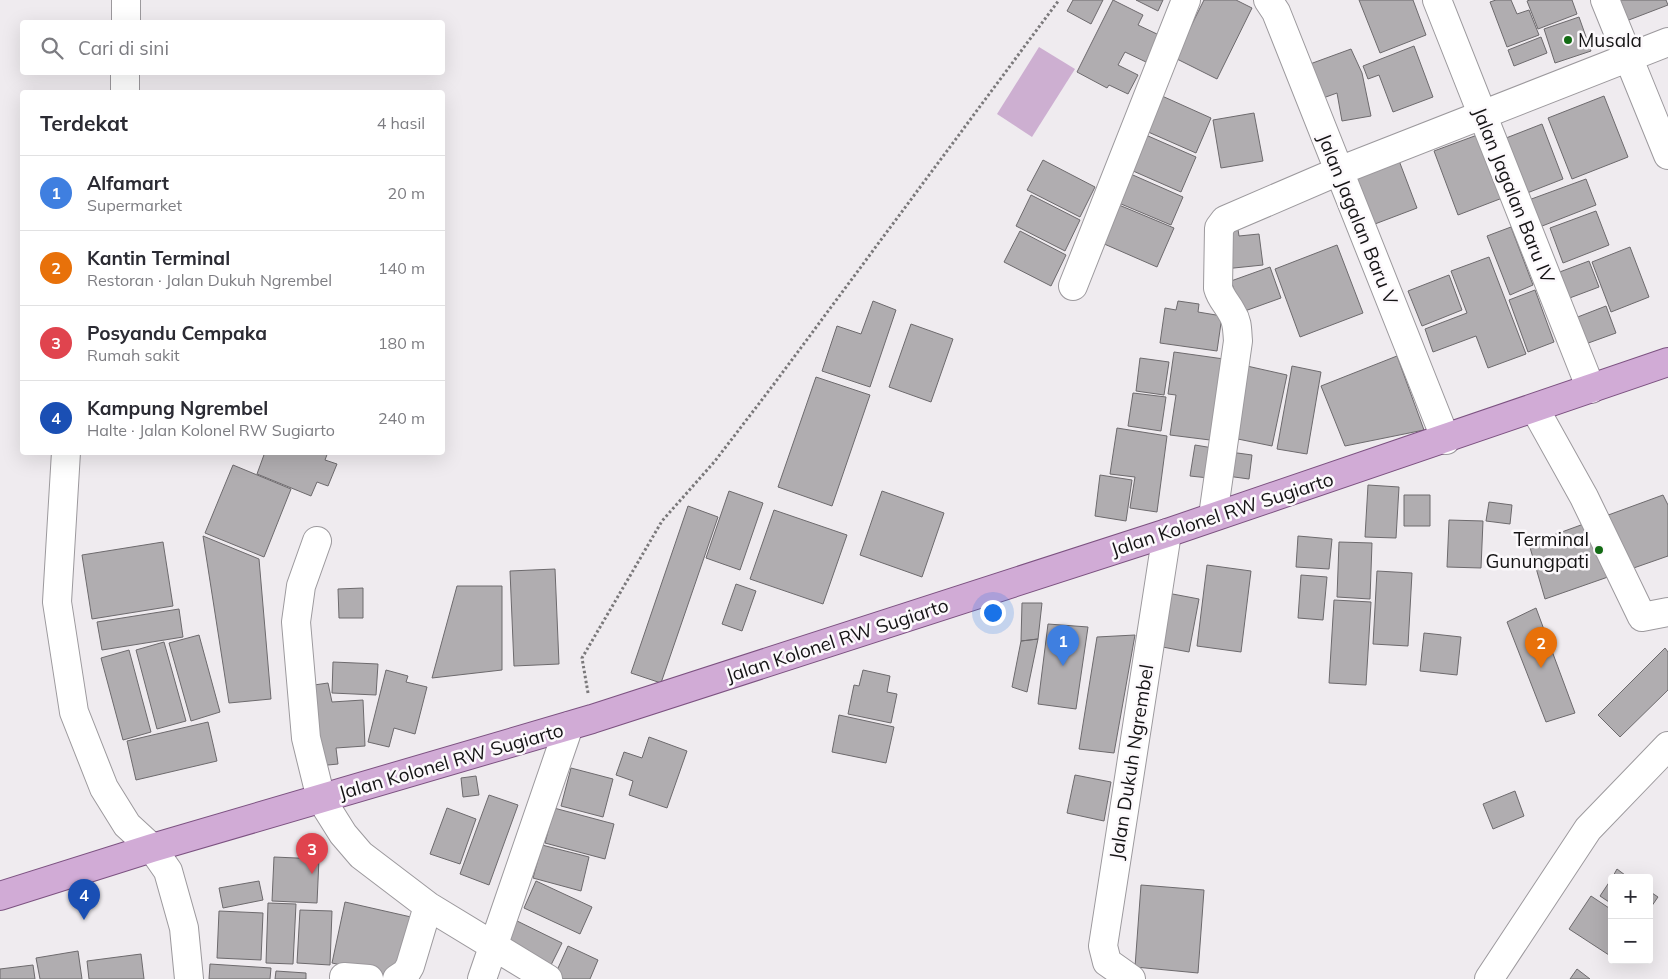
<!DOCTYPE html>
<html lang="id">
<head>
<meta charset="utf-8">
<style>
	:root { --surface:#fff; --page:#f7f7f7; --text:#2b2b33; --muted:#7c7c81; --line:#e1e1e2; --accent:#136b14 }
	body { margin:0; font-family:Mulish,sans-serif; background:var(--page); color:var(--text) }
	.controls { position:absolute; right:15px; bottom:15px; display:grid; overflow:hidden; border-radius:5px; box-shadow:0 5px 20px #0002 }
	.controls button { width:45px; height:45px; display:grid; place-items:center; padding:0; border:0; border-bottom:1px solid var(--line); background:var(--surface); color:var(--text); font:25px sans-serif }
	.you { position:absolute; left:992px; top:612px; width:18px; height:18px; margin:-12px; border:4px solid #fff; border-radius:50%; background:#1a73e8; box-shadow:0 0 0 8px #1a73e833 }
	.badge { display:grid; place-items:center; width:32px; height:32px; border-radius:50%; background:var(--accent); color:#fff; font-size:16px; font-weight:700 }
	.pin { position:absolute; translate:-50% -41px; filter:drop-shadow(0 1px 2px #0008) }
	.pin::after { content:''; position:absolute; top:26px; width:18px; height:15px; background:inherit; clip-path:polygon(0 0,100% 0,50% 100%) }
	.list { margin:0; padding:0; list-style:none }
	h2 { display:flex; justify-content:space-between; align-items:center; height:65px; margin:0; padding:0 20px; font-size:21px }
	h2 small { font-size:16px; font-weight:400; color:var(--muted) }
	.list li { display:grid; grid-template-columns:32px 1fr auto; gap:15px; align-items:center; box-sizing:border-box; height:75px; padding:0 20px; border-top:1px solid var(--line) }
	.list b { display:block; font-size:19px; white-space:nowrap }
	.list p { margin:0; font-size:16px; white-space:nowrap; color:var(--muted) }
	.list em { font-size:16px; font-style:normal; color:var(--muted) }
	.icon { flex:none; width:28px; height:28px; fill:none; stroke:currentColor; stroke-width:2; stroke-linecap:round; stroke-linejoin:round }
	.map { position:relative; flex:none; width:1668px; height:979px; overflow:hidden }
	.search { position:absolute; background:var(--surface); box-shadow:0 5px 20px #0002; left:20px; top:20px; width:425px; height:55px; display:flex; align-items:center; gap:12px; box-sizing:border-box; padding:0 18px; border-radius:5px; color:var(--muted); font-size:19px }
	.panel { position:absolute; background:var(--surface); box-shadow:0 5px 20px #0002; left:20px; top:90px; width:425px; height:365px; border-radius:5px }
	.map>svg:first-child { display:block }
	.green { fill:#cdafd1 }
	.building { fill:#b0adb0; stroke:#6d6a6d }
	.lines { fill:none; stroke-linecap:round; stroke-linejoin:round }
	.minor-casing { stroke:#9c999d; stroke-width:30 }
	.major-casing { stroke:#7c5281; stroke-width:30 }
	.path { stroke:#7a787a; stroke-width:3; stroke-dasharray:2.5 2.5; stroke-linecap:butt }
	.minor { stroke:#fff; stroke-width:28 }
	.major { stroke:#d1abd6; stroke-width:28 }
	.poi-dot { fill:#136b14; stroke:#fcf9fc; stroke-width:2 }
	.labels { text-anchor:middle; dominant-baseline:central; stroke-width:5; stroke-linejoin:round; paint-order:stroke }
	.poi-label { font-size:19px; fill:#151415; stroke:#fcf9fc; text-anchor:start }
	.street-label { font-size:19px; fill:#151415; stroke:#fcf9fc }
</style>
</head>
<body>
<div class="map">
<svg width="1668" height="979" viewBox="0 0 1668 979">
	<rect width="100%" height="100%" fill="#efebef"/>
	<!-- green -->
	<path class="green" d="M 1039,47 L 1075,69 L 1032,137 L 997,114 Z"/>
	<!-- building -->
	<path class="building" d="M 1073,0 L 1103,0 L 1091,24 L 1067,11 Z
		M 1113,0 L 1143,15 L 1138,25 L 1159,35 L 1146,62 L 1125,52 L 1118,65 L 1138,75 L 1128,94 L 1109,85 L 1107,88 L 1077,72 Z
		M 1136,0 L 1163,0 L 1158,11 Z
		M 1204,0 L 1236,0 L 1252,8 L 1217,79 L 1175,58 Z
		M 1359,0 L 1413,0 L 1426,35 L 1380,53 Z
		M 1496,0 L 1511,0 L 1517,14 L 1529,10 L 1539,35 L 1507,47 L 1490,2 Z
		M 1530,0 L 1572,0 L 1577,14 L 1538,29 L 1527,1 Z
		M 1612,0 L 1666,0 L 1668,5 L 1621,23 Z
		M 1579,17 L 1591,51 L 1555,63 L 1544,29 Z
		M 1541,37 L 1547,53 L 1514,66 L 1508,50 Z
		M 1414,46 L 1433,97 L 1393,112 L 1379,75 L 1368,79 L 1363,66 Z
		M 1351,49 L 1362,73 L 1371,116 L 1342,121 L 1337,93 L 1323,98 L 1310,64 Z
		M 1162,96 L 1211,118 L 1196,153 L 1146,131 Z
		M 1604,96 L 1628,157 L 1572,179 L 1548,118 Z
		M 1254,113 L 1263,161 L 1221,168 L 1213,120 Z
		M 1542,124 L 1563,179 L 1522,195 L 1501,140 Z
		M 1139,132 L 1196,157 L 1181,192 L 1124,167 Z
		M 1480,134 L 1505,197 L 1458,215 L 1434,151 Z
		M 1398,158 L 1417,208 L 1367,227 L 1348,177 Z
		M 1043,160 L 1095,187 L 1080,217 L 1027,190 Z
		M 1126,172 L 1183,197 L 1171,225 L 1114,201 Z
		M 1586,179 L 1596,205 L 1537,228 L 1526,201 Z
		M 1031,195 L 1080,220 L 1065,251 L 1016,226 Z
		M 1119,205 L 1174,228 L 1157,267 L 1102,243 Z
		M 1596,211 L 1609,245 L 1563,263 L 1550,228 Z
		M 1237,223 L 1239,236 L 1259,234 L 1263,265 L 1224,269 L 1221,238 Z
		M 1511,227 L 1533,285 L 1510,295 L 1487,236 Z
		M 1020,231 L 1066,255 L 1051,286 L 1004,262 Z
		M 1337,245 L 1363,313 L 1300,337 L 1275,269 Z
		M 1630,247 L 1649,297 L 1611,312 L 1592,262 Z
		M 1489,257 L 1526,354 L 1488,368 L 1476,336 L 1433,352 L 1425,329 L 1467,313 L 1451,271 Z
		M 1589,261 L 1599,287 L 1559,302 L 1549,276 Z
		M 1270,267 L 1281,298 L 1242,312 L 1231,281 Z
		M 1449,275 L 1462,310 L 1422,326 L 1408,291 Z
		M 1535,290 L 1554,342 L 1528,352 L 1509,300 Z
		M 873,301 L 896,310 L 870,387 L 822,371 L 837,326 L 861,334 Z
		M 1178,301 L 1199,304 L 1198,312 L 1222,316 L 1217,351 L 1160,343 L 1165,308 L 1176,310 Z
		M 1606,306 L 1616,333 L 1580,346 L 1570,320 Z
		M 911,324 L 953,339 L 931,402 L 889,387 Z
		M 1174,352 L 1231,360 L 1218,441 L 1170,435 L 1176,395 L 1168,394 Z
		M 1397,356 L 1424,430 L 1345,446 L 1321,386 Z
		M 1140,358 L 1169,362 L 1164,395 L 1136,391 Z
		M 1247,366 L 1287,375 L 1272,446 L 1233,438 Z
		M 1292,366 L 1321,372 L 1307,454 L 1277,449 Z
		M 816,377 L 870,395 L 832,506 L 778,487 Z
		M 1133,393 L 1166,397 L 1161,431 L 1128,426 Z
		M 1117,428 L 1167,436 L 1157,512 L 1130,508 L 1135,477 L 1110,474 Z
		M 1195,445 L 1213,448 L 1209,478 L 1190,476 Z
		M 265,452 L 328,452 L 325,460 L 337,464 L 328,486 L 317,482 L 311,496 L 257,474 Z
		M 1230,452 L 1252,455 L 1249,479 L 1227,476 Z
		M 233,465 L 291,489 L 264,557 L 205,533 Z
		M 1100,475 L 1132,480 L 1126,521 L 1095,516 Z
		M 1368,485 L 1399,487 L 1396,538 L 1365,537 Z
		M 729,491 L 763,503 L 740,570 L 706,558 Z
		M 882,491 L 944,513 L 922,577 L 860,555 Z
		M 1404,495 L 1430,495 L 1430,526 L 1404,526 Z
		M 1663,495 L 1668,505 L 1668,556 L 1545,599 L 1529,544 Z
		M 1489,502 L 1512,505 L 1510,524 L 1486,521 Z
		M 688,506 L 718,517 L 661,683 L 631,673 Z
		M 774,510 L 847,535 L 823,604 L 750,579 Z
		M 1449,520 L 1483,521 L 1481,568 L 1447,567 Z
		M 203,536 L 259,559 L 271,699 L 229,703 Z
		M 1298,536 L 1332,539 L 1329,569 L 1296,567 Z
		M 163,542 L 173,606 L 92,619 L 82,555 Z
		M 1339,542 L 1372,543 L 1370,599 L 1337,597 Z
		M 1207,565 L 1251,571 L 1241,652 L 1197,646 Z
		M 555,569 L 559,664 L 514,666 L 510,571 Z
		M 1377,571 L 1412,573 L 1408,646 L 1373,644 Z
		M 1301,575 L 1327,577 L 1323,620 L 1298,618 Z
		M 736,584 L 756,591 L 742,631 L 722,624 Z
		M 457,586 L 502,586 L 502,670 L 432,678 Z
		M 363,588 L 363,618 L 339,618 L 338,589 Z
		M 1162,592 L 1199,599 L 1189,652 L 1152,645 Z
		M 1334,600 L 1371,602 L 1366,685 L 1329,683 Z
		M 1022,603 L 1042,603 L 1038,639 L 1021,641 Z
		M 1536,608 L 1575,713 L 1546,722 L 1507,622 Z
		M 179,609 L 183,637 L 102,650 L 97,622 Z
		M 1048,624 L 1088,627 L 1076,709 L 1038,704 Z
		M 1424,633 L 1461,637 L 1457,675 L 1420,671 Z
		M 199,635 L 220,712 L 191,721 L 169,643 Z
		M 1135,635 L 1114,753 L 1079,749 L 1097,637 Z
		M 1038,639 L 1027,692 L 1012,687 L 1021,641 Z
		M 164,642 L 186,721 L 157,729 L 136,650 Z
		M 1665,648 L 1668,652 L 1668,690 L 1620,737 L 1598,715 Z
		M 129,650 L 151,732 L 123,740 L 101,658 Z
		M 333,662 L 378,664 L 376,695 L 332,693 Z
		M 386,670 L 408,676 L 406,682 L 427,687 L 415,734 L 394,728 L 389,747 L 368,742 Z
		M 863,670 L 890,676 L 887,692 L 897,694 L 891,723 L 848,714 L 854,685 L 859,686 Z
		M 328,683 L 332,702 L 363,700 L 365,746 L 336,748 L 338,764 L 318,766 L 307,686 Z
		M 839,715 L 894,727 L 886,763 L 832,752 Z
		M 208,722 L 217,761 L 136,780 L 127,741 Z
		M 649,737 L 687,751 L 667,808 L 629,795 L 633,781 L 616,775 L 624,752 L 642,758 Z
		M 571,768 L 613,779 L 603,817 L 561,806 Z
		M 1075,775 L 1111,782 L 1104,821 L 1067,813 Z
		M 476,776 L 479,795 L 463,797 L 461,778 Z
		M 1515,791 L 1524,816 L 1493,829 L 1483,804 Z
		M 489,795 L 518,805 L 489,885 L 460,874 Z
		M 447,808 L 476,819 L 460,864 L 430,854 Z
		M 554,808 L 614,824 L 605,859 L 545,843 Z
		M 542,845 L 589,857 L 581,891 L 533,878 Z
		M 274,857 L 319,859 L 317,903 L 272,901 Z
		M 1617,869 L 1629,878 L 1612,878 Z
		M 1612,878 L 1612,904 L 1600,896 Z
		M 259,881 L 263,900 L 223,908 L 219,888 Z
		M 536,881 L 592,907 L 580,934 L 524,908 Z
		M 1141,885 L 1204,890 L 1198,973 L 1135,967 Z
		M 1649,891 L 1658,897 L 1649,910 Z
		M 1591,896 L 1612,910 L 1612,957 L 1569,929 Z
		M 345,902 L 411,917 L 398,977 L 332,963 Z
		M 268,903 L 296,904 L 293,964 L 266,963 Z
		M 300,910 L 332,911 L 330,965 L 297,963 Z
		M 219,911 L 263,913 L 261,960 L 217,958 Z
		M 513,919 L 562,943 L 547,973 L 499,950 Z
		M 568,946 L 598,960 L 590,979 L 559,979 L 554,977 Z
		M 78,951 L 82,979 L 40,979 L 36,958 Z
		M 141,954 L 144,979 L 89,979 L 87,961 Z
		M 210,964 L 271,968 L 270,979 L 209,979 Z
		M 33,965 L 35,979 L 0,979 L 0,969 Z
		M 1577,969 L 1590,979 L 1570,979 Z
		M 276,971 L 306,973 L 306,979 L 275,979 Z"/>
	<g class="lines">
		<defs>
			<path id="minor" d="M 1268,0 L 1276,12 L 1446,440
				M 1437,0 L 1591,389
				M 1605,0 L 1668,155
				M 126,22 L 126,0
				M 125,92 L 125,72
				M 1073,286 L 1186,0
				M 1535,409 L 1584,497 L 1642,617 L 1668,612
				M 66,452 L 57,602 L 74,712 L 104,788 L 127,825 L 152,848 L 168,871 L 184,928 L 189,979
				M 1213,516 L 1238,341 C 1237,331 1238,322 1232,313 C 1227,303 1221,299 1218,288 L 1219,228 L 1225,220 L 1339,171 L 1668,42
				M 317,541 L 301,586 L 296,622 L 306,738 L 321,799 L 343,834 L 361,855 L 428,906 L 548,979
				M 344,977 L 369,979
				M 397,979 L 406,973 L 410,966 L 428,906
				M 482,979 L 569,726
				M 1131,979 L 1107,962 L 1103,946 L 1167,533
				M 1489,979 L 1588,829 L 1668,746"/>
			<path id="major" d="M 0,896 L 152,848 L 592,719 L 1167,533 L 1668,362"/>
		</defs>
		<!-- minor casing -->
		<use href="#minor" class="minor-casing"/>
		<!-- major casing -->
		<use href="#major" class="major-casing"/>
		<!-- path -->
		<path class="path" d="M 588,693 L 582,658 L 662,521 L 715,461 L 774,384 L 1059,0"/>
		<!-- minor -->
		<use href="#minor" class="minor"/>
		<!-- major -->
		<use href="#major" class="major"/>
	</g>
	<!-- markers -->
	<g class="poi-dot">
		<circle cx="1568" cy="40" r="5"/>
		<circle cx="1599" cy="550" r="5"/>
	</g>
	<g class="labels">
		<!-- poi labels -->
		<g class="poi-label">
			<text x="1578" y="40">Musala</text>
			<text x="1589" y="539" text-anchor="end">Terminal<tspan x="1589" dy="22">Gunungpati</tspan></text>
		</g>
		<!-- street labels -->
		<g class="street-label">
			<text transform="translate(1514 195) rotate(68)">Jalan Jagalan Baru IV</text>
			<text transform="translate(1358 219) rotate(68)">Jalan Jagalan Baru V</text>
			<text transform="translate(1222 514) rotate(-18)">Jalan Kolonel RW Sugiarto</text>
			<text transform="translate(837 640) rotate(-18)">Jalan Kolonel RW Sugiarto</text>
			<text transform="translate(451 761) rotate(-16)">Jalan Kolonel RW Sugiarto</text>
			<text transform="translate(1131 762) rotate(-81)">Jalan Dukuh Ngrembel</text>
		</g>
	</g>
</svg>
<div class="controls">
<button>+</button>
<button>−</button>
</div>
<div class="you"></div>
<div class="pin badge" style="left:1063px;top:666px;background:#3f7fe0">1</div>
<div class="pin badge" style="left:1541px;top:668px;background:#e8710a">2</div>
<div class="pin badge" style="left:312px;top:874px;background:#e0444e">3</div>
<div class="pin badge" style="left:84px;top:920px;background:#1a4fb4">4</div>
<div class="search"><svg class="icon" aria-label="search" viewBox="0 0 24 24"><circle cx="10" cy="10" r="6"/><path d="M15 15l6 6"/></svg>Cari di sini</div>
<section class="panel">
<h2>Terdekat<small>4 hasil</small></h2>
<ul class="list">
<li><span class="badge" style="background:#3f7fe0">1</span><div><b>Alfamart</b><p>Supermarket</p></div><em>20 m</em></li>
<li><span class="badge" style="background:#e8710a">2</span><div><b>Kantin Terminal</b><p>Restoran · Jalan Dukuh Ngrembel</p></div><em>140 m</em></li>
<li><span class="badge" style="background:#e0444e">3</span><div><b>Posyandu Cempaka</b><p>Rumah sakit</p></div><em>180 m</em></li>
<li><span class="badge" style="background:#1a4fb4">4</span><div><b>Kampung Ngrembel</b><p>Halte · Jalan Kolonel RW Sugiarto</p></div><em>240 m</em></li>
</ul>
</section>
</div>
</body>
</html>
